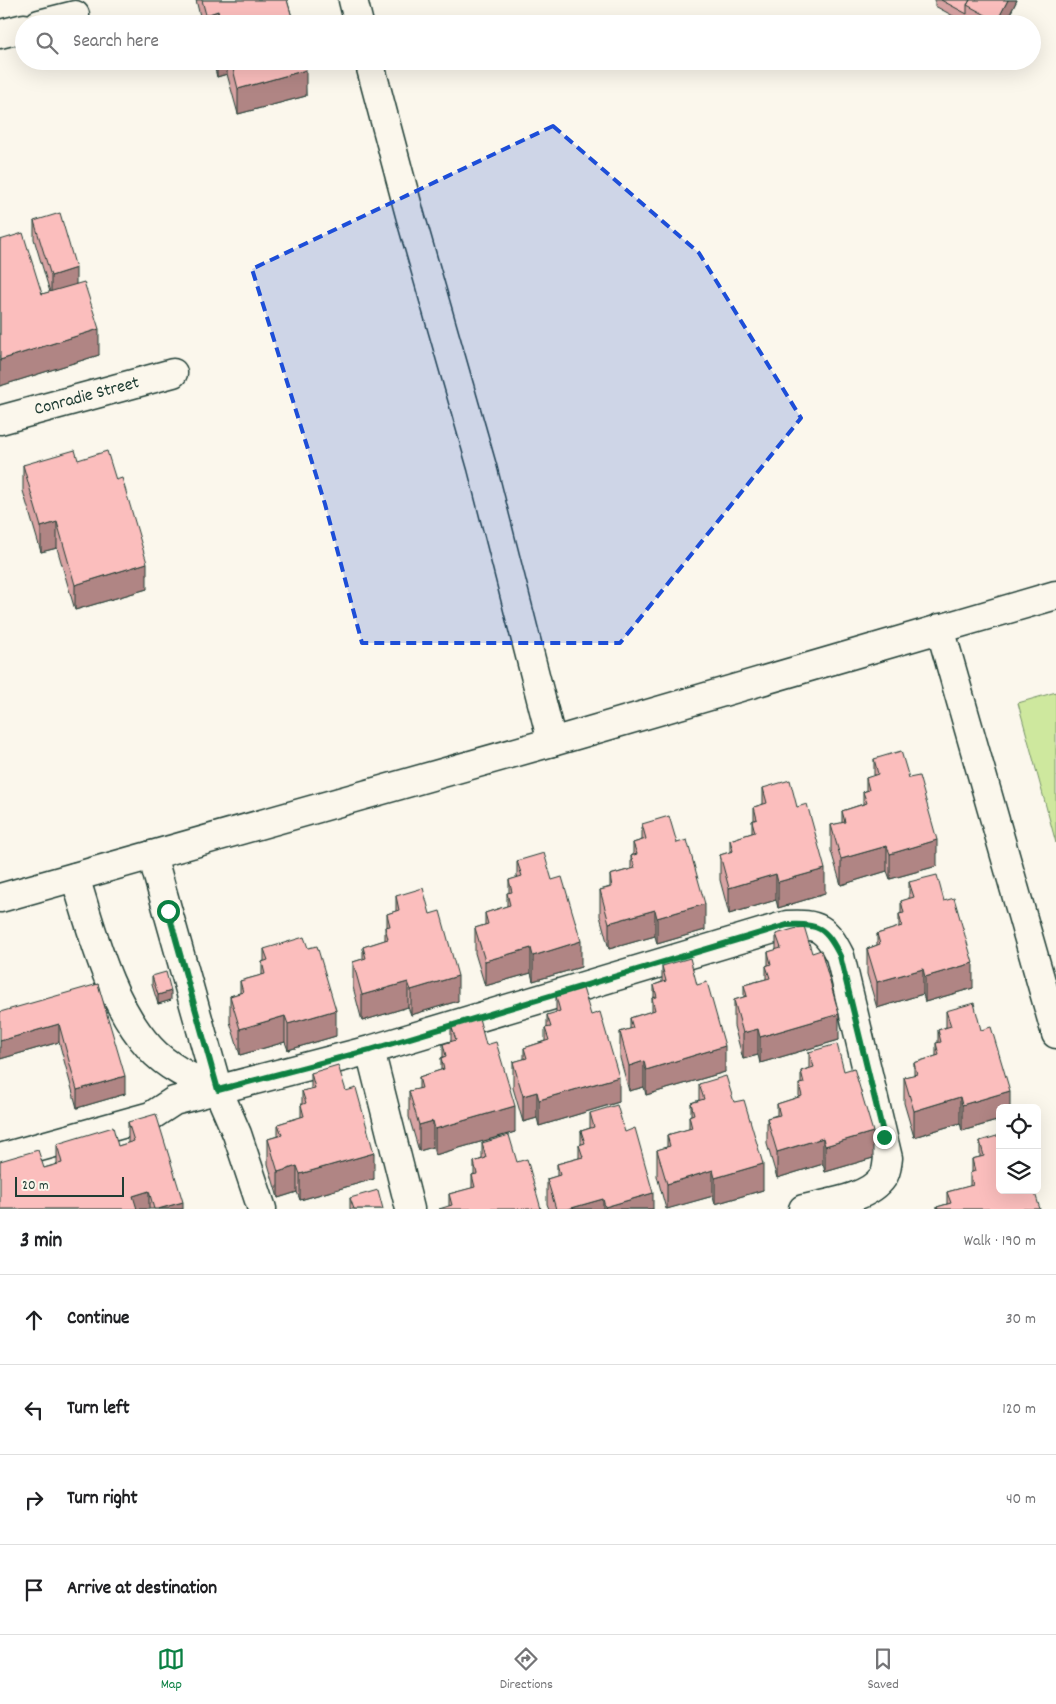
<!DOCTYPE html>
<html lang="en">
<head>
<meta charset="utf-8">
<style>
	:root { --surface:#fff; --page:#f2f2f2; --text:#202124; --muted:#757577; --line:#e0e0e0; --accent:#0b8043 }
	body { margin:0; font-family:Dekko,sans-serif; background:var(--page); color:var(--text) }
	.controls { position:absolute; right:15px; bottom:15px; display:grid; overflow:hidden; border-radius:8px; box-shadow:0 5px 20px #0002 }
	.controls button { width:45px; height:45px; display:grid; place-items:center; padding:0; border:0; border-bottom:1px solid var(--line); background:var(--surface); color:var(--text); font:25px sans-serif }
	.scale { position:absolute; left:15px; bottom:12px; width:109px; box-sizing:border-box; padding-left:5px; border:2px solid #1f3d34; border-top:0; font-size:14px; line-height:18px; white-space:nowrap; color:#1f3d34; -webkit-text-stroke:4px #fbf7ec; paint-order:stroke }
	.stop { position:absolute; width:15px; height:15px; margin:-11px; border:4px solid #0b8043; border-radius:50%; background:#fff }
	.stop.end { background:#0b8043; border-color:#fff; box-shadow:0 1px 5px #0008 }
	.list { margin:0; padding:0; list-style:none }
	h2 { display:flex; justify-content:space-between; align-items:center; height:65px; margin:0; padding:0 20px; font-size:21px }
	h2 small { font-size:16px; font-weight:400; color:var(--muted) }
	.list li { display:grid; grid-template-columns:32px 1fr auto; gap:15px; align-items:center; box-sizing:border-box; height:90px; padding:0 20px; border-top:1px solid var(--line) }
	.list b { display:block; font-size:19px; white-space:nowrap }
	.list em { font-size:16px; font-style:normal; color:var(--muted) }
	.icon { flex:none; width:28px; height:28px; fill:none; stroke:currentColor; stroke-width:2; stroke-linecap:round; stroke-linejoin:round }
	.map { position:relative; flex:none; width:1056px; height:1209px; overflow:hidden }
	.search { position:absolute; background:var(--surface); box-shadow:0 5px 20px #0002; left:15px; right:15px; top:15px; height:55px; display:flex; align-items:center; gap:12px; box-sizing:border-box; padding:0 18px; border-radius:28px; color:var(--muted); font-size:19px }
	.sheet { height:425px; background:var(--surface) }
	nav { display:flex; justify-content:space-around; align-items:center; box-sizing:border-box; height:70px; border-top:1px solid var(--line); background:var(--surface); font-size:14px; color:var(--muted) }
	nav a { display:grid; justify-items:center; gap:2px }
	nav .on { color:var(--accent) }
	.map>svg:first-child { display:block }
	.green { fill:#cee89e; stroke:#769269 }
	.lines { fill:none; stroke-linecap:round; stroke-linejoin:round }
	.minor-casing { stroke:#1f3d34; stroke-width:31 }
	.tertiary-casing { stroke:#1f3d34; stroke-width:31 }
	.minor { stroke:#fbf7ec; stroke-width:28 }
	.tertiary { stroke:#fbf7ec; stroke-width:28 }
	.wall { fill:#d8a3a3; stroke:#1f3d34 }
	.shaded-wall { fill:#b08584; stroke:#1f3d34 }
	.building { fill:#fbbebd; stroke:#1f3d34 }
	.route { stroke:#0b8043; stroke-width:6 }
	.marked { fill:#1d4ed8; fill-opacity:0.2; stroke:#1d4ed8; stroke-width:4; stroke-dasharray:10 6; stroke-linejoin:round }
	.labels { text-anchor:middle; dominant-baseline:central; stroke-width:4; stroke-linejoin:round; paint-order:stroke }
	.street-label { font-size:18px; fill:#1f3d34; stroke:#fbf7ec }
</style>
</head>
<body>
<div class="map">
<svg width="1056" height="1209" viewBox="0 0 1056 1209">
	<rect width="100%" height="100%" fill="#fbf7ec"/>
	<filter id="ink" filterUnits="userSpaceOnUse"><feTurbulence type="fractalNoise" baseFrequency=".02" numOctaves="2"/><feDisplacementMap in="SourceGraphic" scale="10" xChannelSelector="R" yChannelSelector="G"/><feConvolveMatrix kernelMatrix="1 2 1 2 8 2 1 2 1" color-interpolation-filters="sRGB"/></filter>
	<g filter="url(#ink)">
		<!-- green -->
		<path class="green" d="M 1056,692 L 1056,843 L 1018,703 Z"/>
		<g class="lines">
			<defs>
				<path id="minor" d="M 353,0 L 359,24
					M 39,24 L 75,15
					M 0,34 L 24,28
					M 369,61 L 410,215 L 482,467 L 552,742
					M 0,420 L 173,373
					M 940,628 L 1056,1034
					M 152,855 L 218,1090 L 237,1134 L 262,1209
					M 75,877 C 93,933 109,1003 150,1048 C 168,1068 194,1079 218,1090
					M 370,1050 L 410,1209
					M 0,1158 L 151,1116 L 174,1101 L 370,1050 L 787,925 C 818,923 826,928 840,956 L 888,1158 C 887,1164 887,1172 883,1177 C 868,1199 828,1203 803,1209"/>
				<path id="tertiary" d="M 0,898 L 552,742 L 1056,595"/>
			</defs>
			<!-- minor casing -->
			<use href="#minor" class="minor-casing"/>
			<!-- tertiary casing -->
			<use href="#tertiary" class="tertiary-casing"/>
			<!-- minor -->
			<use href="#minor" class="minor"/>
			<!-- tertiary -->
			<use href="#tertiary" class="tertiary"/>
		</g>
		<!-- wall -->
		<path class="wall" d="M 196,0 L 287,0 L 294,24 L 202,24 Z
			M 935,0 L 1017,0 L 1005,24 L 968,24 L 935,6 Z
			M 213,61 L 304,61 L 306,96 L 238,114 L 227,74 L 217,77 Z
			M 34,221 L 76,284 L 99,355 L 0,386 L 0,240 L 42,294 L 50,292 L 34,239 Z
			M 78,460 L 147,589 L 75,610 L 57,548 L 41,552 L 23,491 L 23,465 Z
			M 874,759 L 909,778 L 937,866 L 890,879 L 887,871 L 841,885 L 831,851 L 831,825 L 842,823 L 842,811 L 863,804 L 863,792 L 866,791 L 866,778 L 874,776 Z
			M 763,788 L 797,807 L 825,894 L 778,908 L 776,900 L 729,914 L 720,880 L 720,855 L 730,852 L 730,840 L 752,833 L 752,821 L 754,820 L 754,807 L 763,804 Z
			M 642,824 L 677,843 L 705,930 L 657,944 L 655,936 L 609,949 L 600,916 L 600,890 L 610,887 L 610,875 L 631,869 L 631,856 L 633,855 L 633,843 L 642,840 Z
			M 517,861 L 552,880 L 581,967 L 533,981 L 531,973 L 485,986 L 475,953 L 475,928 L 485,925 L 485,913 L 507,906 L 507,893 L 509,893 L 509,880 L 517,878 Z
			M 909,882 L 944,901 L 973,988 L 925,1002 L 923,994 L 877,1008 L 867,974 L 867,949 L 877,945 L 877,934 L 899,927 L 899,914 L 901,914 L 901,901 L 909,899 Z
			M 396,896 L 430,914 L 458,1001 L 411,1015 L 408,1007 L 362,1021 L 353,987 L 353,962 L 363,959 L 363,947 L 385,940 L 385,927 L 387,927 L 387,914 L 396,911 Z
			M 776,934 L 812,953 L 839,1040 L 760,1063 L 758,1055 L 743,1059 L 734,1026 L 734,1000 L 744,997 L 744,985 L 766,979 L 766,966 L 768,965 L 768,952 L 776,950 Z
			M 264,949 L 336,1036 L 288,1050 L 285,1042 L 240,1055 L 230,1022 L 230,996 L 240,993 L 240,981 L 262,975 L 262,962 L 264,961 Z
			M 662,966 L 697,985 L 725,1072 L 646,1095 L 644,1087 L 629,1091 L 620,1058 L 620,1032 L 630,1029 L 630,1018 L 652,1011 L 652,998 L 654,997 L 654,985 L 662,982 Z
			M 152,976 L 171,1000 L 158,1004 L 152,985 Z
			M 98,984 L 125,1094 L 77,1108 L 59,1042 L 0,1059 Z
			M 556,996 L 591,1015 L 619,1102 L 539,1126 L 537,1118 L 523,1122 L 513,1088 L 513,1062 L 524,1059 L 524,1048 L 545,1041 L 545,1028 L 547,1028 L 547,1015 L 556,1013 Z
			M 946,1011 L 981,1030 L 1010,1108 L 1000,1108 L 1000,1120 L 962,1131 L 960,1123 L 914,1137 L 904,1103 L 904,1077 L 914,1075 L 914,1063 L 936,1056 L 936,1043 L 938,1043 L 938,1030 L 946,1027 Z
			M 451,1025 L 486,1045 L 515,1132 L 435,1155 L 433,1147 L 419,1151 L 409,1117 L 409,1091 L 419,1089 L 419,1077 L 441,1070 L 441,1058 L 443,1057 L 443,1044 L 451,1042 Z
			M 809,1052 L 844,1071 L 873,1158 L 825,1172 L 823,1164 L 777,1178 L 767,1144 L 767,1118 L 777,1115 L 777,1104 L 799,1097 L 799,1084 L 801,1084 L 801,1071 L 809,1068 Z
			M 311,1073 L 346,1091 L 374,1179 L 300,1200 L 297,1192 L 278,1198 L 268,1164 L 268,1139 L 278,1136 L 278,1124 L 301,1117 L 301,1105 L 302,1104 L 302,1091 L 311,1089 Z
			M 699,1084 L 734,1102 L 763,1190 L 715,1204 L 713,1196 L 666,1209 L 657,1176 L 657,1150 L 667,1147 L 667,1135 L 689,1129 L 689,1116 L 691,1115 L 691,1103 L 699,1100 Z
			M 590,1113 L 625,1132 L 653,1209 L 549,1209 L 547,1204 L 547,1179 L 557,1176 L 557,1164 L 579,1158 L 579,1145 L 581,1144 L 581,1131 L 590,1128 Z
			M 128,1122 L 183,1209 L 0,1209 L 44,1168 L 57,1164 L 57,1144 L 118,1146 L 128,1143 Z
			M 980,1141 L 1040,1209 L 937,1209 L 937,1207 L 947,1204 L 947,1192 L 970,1186 L 970,1173 L 972,1172 L 972,1159 L 980,1157 Z
			M 482,1143 L 517,1162 L 541,1209 L 449,1206 L 449,1194 L 472,1188 L 472,1175 L 474,1174 L 474,1162 L 482,1159 Z
			M 350,1198 L 383,1209 L 350,1209 Z"/>
		<!-- shaded-wall -->
		<path class="shaded-wall" d="M 1008,0 L 1017,0 L 1005,24 L 997,24 L 997,21 Z
			M 218,11 L 218,24 L 206,24 L 206,15 Z
			M 217,61 L 227,61 L 227,74 L 217,77 Z
			M 306,70 L 306,96 L 238,114 L 238,89 Z
			M 76,268 L 76,286 L 51,294 L 51,276 Z
			M 99,329 L 99,355 L 0,386 L 0,360 Z
			M 57,522 L 57,548 L 41,552 L 41,527 Z
			M 147,563 L 147,589 L 75,610 L 75,585 Z
			M 937,840 L 937,866 L 890,879 L 890,854 Z
			M 887,846 L 887,871 L 841,885 L 841,859 Z
			M 825,869 L 825,894 L 778,908 L 778,882 Z
			M 776,874 L 776,900 L 729,914 L 729,888 Z
			M 705,904 L 705,930 L 657,944 L 657,918 Z
			M 655,910 L 655,936 L 609,949 L 609,923 Z
			M 581,941 L 581,967 L 533,981 L 533,956 Z
			M 531,948 L 531,973 L 485,986 L 485,961 Z
			M 973,963 L 973,988 L 925,1002 L 925,977 Z
			M 923,969 L 923,994 L 877,1008 L 877,982 Z
			M 458,976 L 458,1001 L 411,1015 L 411,990 Z
			M 408,982 L 408,1007 L 362,1021 L 362,995 Z
			M 171,991 L 171,1000 L 158,1004 L 158,995 Z
			M 336,1010 L 336,1036 L 288,1050 L 288,1024 Z
			M 839,1014 L 839,1040 L 760,1063 L 760,1037 Z
			M 285,1016 L 285,1042 L 240,1055 L 240,1029 Z
			M 59,1024 L 59,1042 L 0,1059 L 0,1041 Z
			M 758,1029 L 758,1055 L 743,1059 L 743,1033 Z
			M 725,1046 L 725,1072 L 646,1095 L 646,1070 Z
			M 644,1061 L 644,1087 L 629,1091 L 629,1066 Z
			M 125,1076 L 125,1094 L 77,1108 L 77,1090 Z
			M 619,1077 L 619,1102 L 539,1126 L 539,1100 Z
			M 1010,1091 L 1010,1108 L 1000,1108 L 1000,1120 L 962,1131 L 962,1105 Z
			M 537,1092 L 537,1118 L 523,1122 L 523,1096 Z
			M 960,1097 L 960,1123 L 914,1137 L 914,1111 Z
			M 515,1106 L 515,1132 L 435,1155 L 435,1129 Z
			M 433,1121 L 433,1147 L 419,1151 L 419,1125 Z
			M 873,1132 L 873,1158 L 825,1172 L 825,1146 Z
			M 823,1138 L 823,1164 L 777,1178 L 777,1152 Z
			M 374,1153 L 374,1179 L 300,1200 L 300,1174 Z
			M 763,1164 L 763,1190 L 715,1204 L 715,1178 Z
			M 297,1166 L 297,1192 L 278,1198 L 278,1172 Z
			M 713,1170 L 713,1196 L 667,1209 L 667,1184 Z
			M 149,1191 L 149,1209 L 133,1209 L 133,1196 Z
			M 653,1193 L 653,1209 L 605,1209 L 605,1207 Z
			M 603,1199 L 603,1209 L 568,1209 Z
			M 183,1202 L 183,1209 L 158,1209 Z"/>
		<!-- building -->
		<path class="building" d="M 202,0 L 287,0 L 294,24 L 221,24 L 218,11 L 206,15 Z
			M 941,0 L 970,0 L 967,5 L 967,14 Z
			M 970,0 L 1008,0 L 997,21 L 967,5 Z
			M 231,61 L 304,61 L 306,70 L 238,89 Z
			M 60,213 L 76,268 L 51,276 L 34,221 Z
			M 23,233 L 42,294 L 84,282 L 99,329 L 0,360 L 0,240 Z
			M 75,450 L 78,460 L 107,451 L 116,480 L 122,478 L 147,563 L 75,585 L 57,522 L 41,527 L 23,465 Z
			M 901,751 L 909,778 L 919,776 L 937,840 L 890,854 L 887,846 L 841,859 L 831,825 L 845,822 L 842,811 L 867,803 L 863,792 L 869,790 L 866,778 L 878,774 L 874,759 Z
			M 790,780 L 797,807 L 807,804 L 825,869 L 778,882 L 776,874 L 729,888 L 720,855 L 733,851 L 730,840 L 755,832 L 752,821 L 757,819 L 754,807 L 767,803 L 763,788 Z
			M 669,816 L 677,843 L 687,840 L 705,904 L 657,918 L 655,910 L 609,923 L 600,890 L 612,887 L 610,875 L 635,868 L 631,856 L 637,854 L 633,843 L 646,839 L 642,824 Z
			M 544,853 L 552,880 L 562,877 L 581,941 L 533,956 L 531,948 L 485,961 L 475,928 L 488,924 L 485,913 L 510,905 L 507,893 L 512,892 L 509,880 L 522,876 L 517,861 Z
			M 937,875 L 944,901 L 954,898 L 973,963 L 925,977 L 923,969 L 877,982 L 867,949 L 880,944 L 877,934 L 902,926 L 899,914 L 904,913 L 901,901 L 914,897 L 909,882 Z
			M 423,888 L 430,914 L 440,911 L 458,976 L 411,990 L 408,982 L 362,995 L 353,962 L 366,958 L 363,947 L 388,939 L 385,927 L 390,926 L 387,914 L 399,910 L 396,896 Z
			M 804,926 L 812,953 L 821,950 L 839,1014 L 760,1037 L 758,1029 L 743,1033 L 734,1000 L 747,996 L 744,985 L 770,978 L 766,966 L 771,964 L 768,952 L 781,948 L 776,934 Z
			M 304,937 L 308,948 L 317,946 L 336,1010 L 288,1024 L 285,1016 L 240,1029 L 230,996 L 243,992 L 240,981 L 265,974 L 262,962 L 268,960 L 264,949 Z
			M 690,958 L 697,985 L 707,982 L 725,1046 L 646,1070 L 644,1061 L 629,1066 L 620,1032 L 633,1028 L 630,1018 L 655,1010 L 652,998 L 657,997 L 654,985 L 666,981 L 662,966 Z
			M 166,972 L 171,991 L 158,995 L 152,976 Z
			M 98,984 L 125,1076 L 77,1090 L 59,1024 L 0,1041 L 0,1012 Z
			M 583,988 L 591,1015 L 600,1012 L 619,1077 L 539,1100 L 537,1092 L 523,1096 L 513,1062 L 527,1058 L 524,1048 L 549,1040 L 545,1028 L 551,1027 L 547,1015 L 560,1011 L 556,996 Z
			M 974,1003 L 981,1030 L 991,1027 L 1010,1091 L 962,1105 L 960,1097 L 914,1111 L 904,1077 L 917,1074 L 914,1063 L 939,1055 L 936,1043 L 941,1042 L 938,1030 L 951,1026 L 946,1011 Z
			M 479,1018 L 486,1045 L 496,1042 L 515,1106 L 435,1129 L 433,1121 L 419,1125 L 409,1091 L 422,1088 L 419,1077 L 444,1069 L 441,1058 L 446,1056 L 443,1044 L 456,1040 L 451,1025 Z
			M 837,1044 L 844,1071 L 854,1068 L 873,1132 L 825,1146 L 823,1138 L 777,1152 L 767,1118 L 780,1115 L 777,1104 L 802,1096 L 799,1084 L 804,1083 L 801,1071 L 814,1067 L 809,1052 Z
			M 338,1065 L 346,1091 L 356,1088 L 374,1153 L 300,1174 L 297,1166 L 278,1172 L 268,1139 L 282,1135 L 278,1124 L 304,1116 L 301,1105 L 306,1103 L 302,1091 L 315,1088 L 311,1073 Z
			M 726,1076 L 734,1102 L 744,1100 L 763,1164 L 715,1178 L 713,1170 L 667,1184 L 657,1150 L 670,1146 L 667,1135 L 692,1128 L 689,1116 L 694,1114 L 691,1103 L 704,1099 L 699,1084 Z
			M 617,1105 L 625,1132 L 635,1128 L 653,1193 L 605,1207 L 603,1199 L 568,1209 L 556,1209 L 547,1179 L 560,1175 L 557,1164 L 583,1157 L 579,1145 L 585,1143 L 581,1131 L 594,1127 L 590,1113 Z
			M 156,1114 L 183,1202 L 158,1209 L 154,1209 L 149,1191 L 133,1196 L 137,1209 L 0,1209 L 0,1161 L 38,1150 L 44,1168 L 62,1163 L 57,1144 L 113,1127 L 118,1146 L 134,1141 L 128,1122 Z
			M 509,1135 L 517,1162 L 527,1159 L 541,1209 L 439,1209 L 452,1205 L 449,1194 L 475,1187 L 472,1175 L 477,1174 L 474,1162 L 486,1158 L 482,1143 Z
			M 1000,1135 L 1000,1190 L 1034,1190 L 1040,1209 L 938,1209 L 937,1207 L 951,1203 L 947,1192 L 973,1185 L 970,1173 L 975,1171 L 972,1159 L 984,1156 L 980,1141 Z
			M 378,1190 L 383,1209 L 354,1209 L 350,1198 Z"/>
	</g>
	<g class="lines" filter="url(#ink)">
		<!-- route -->
		<path class="route" d="M 168,911 L 218,1090 L 370,1050 L 787,925 C 819,923 826,928 840,956 L 884,1137"/>
	</g>
	<!-- marked area -->
	<path class="marked" d="M 553,126 L 699,253 L 801,418 L 620,643 L 362,643 L 325,504 L 252,269 Z"/>
	<g class="labels">
		<!-- street labels -->
		<g class="street-label">
			<text transform="translate(87 397) rotate(-15)">Conradie Street</text>
		</g>
	</g>
</svg>
<div class="controls">
<button><svg class="icon" aria-label="locate" viewBox="0 0 24 24"><circle cx="12" cy="12" r="6"/><path d="M12 2v4M12 18v4M2 12h4M18 12h4"/></svg></button>
<button><svg class="icon" aria-label="layers" viewBox="0 0 24 24"><path d="M12 4l9 5-9 5-9-5zM3 14l9 5 9-5"/></svg></button>
</div>
<div class="scale">20 m</div>
<div class="stop" style="left:168px;top:911px"></div>
<div class="stop end" style="left:884px;top:1137px"></div>
<div class="search"><svg class="icon" aria-label="search" viewBox="0 0 24 24"><circle cx="10" cy="10" r="6"/><path d="M15 15l6 6"/></svg>Search here</div>
</div>
<section class="sheet">
<h2>3 min<small>Walk · 190 m</small></h2>
<ul class="list">
<li><svg class="icon" aria-label="ahead" viewBox="0 0 24 24"><path d="M12 20V5M6 11l6-6 6 6"/></svg><div><b>Continue</b></div><em>30 m</em></li>
<li><svg class="icon" aria-label="left" viewBox="0 0 24 24"><path d="M17 20v-9H6M10 6l-5 5 5 5"/></svg><div><b>Turn left</b></div><em>120 m</em></li>
<li><svg class="icon" aria-label="right" viewBox="0 0 24 24"><path d="M7 20v-9h11M14 6l5 5-5 5"/></svg><div><b>Turn right</b></div><em>40 m</em></li>
<li><svg class="icon" aria-label="arrive" viewBox="0 0 24 24"><path d="M6 21V4h12l-3 4 3 4H6"/></svg><div><b>Arrive at destination</b></div></li>
</ul>
</section>
<nav>
<a class="on"><svg class="icon" aria-label="map" viewBox="0 0 24 24"><path d="M3 6l6-2 6 2 6-2v14l-6 2-6-2-6 2zM9 4v14M15 6v14"/></svg>Map</a>
<a><svg class="icon" aria-label="directions" viewBox="0 0 24 24"><path d="M12 3l9 9-9 9-9-9zM9 14v-3h6M13 9l2 2-2 2"/></svg>Directions</a>
<a><svg class="icon" aria-label="saved" viewBox="0 0 24 24"><path d="M7 4h10v16l-5-4-5 4z"/></svg>Saved</a>
</nav>
</body>
</html>
